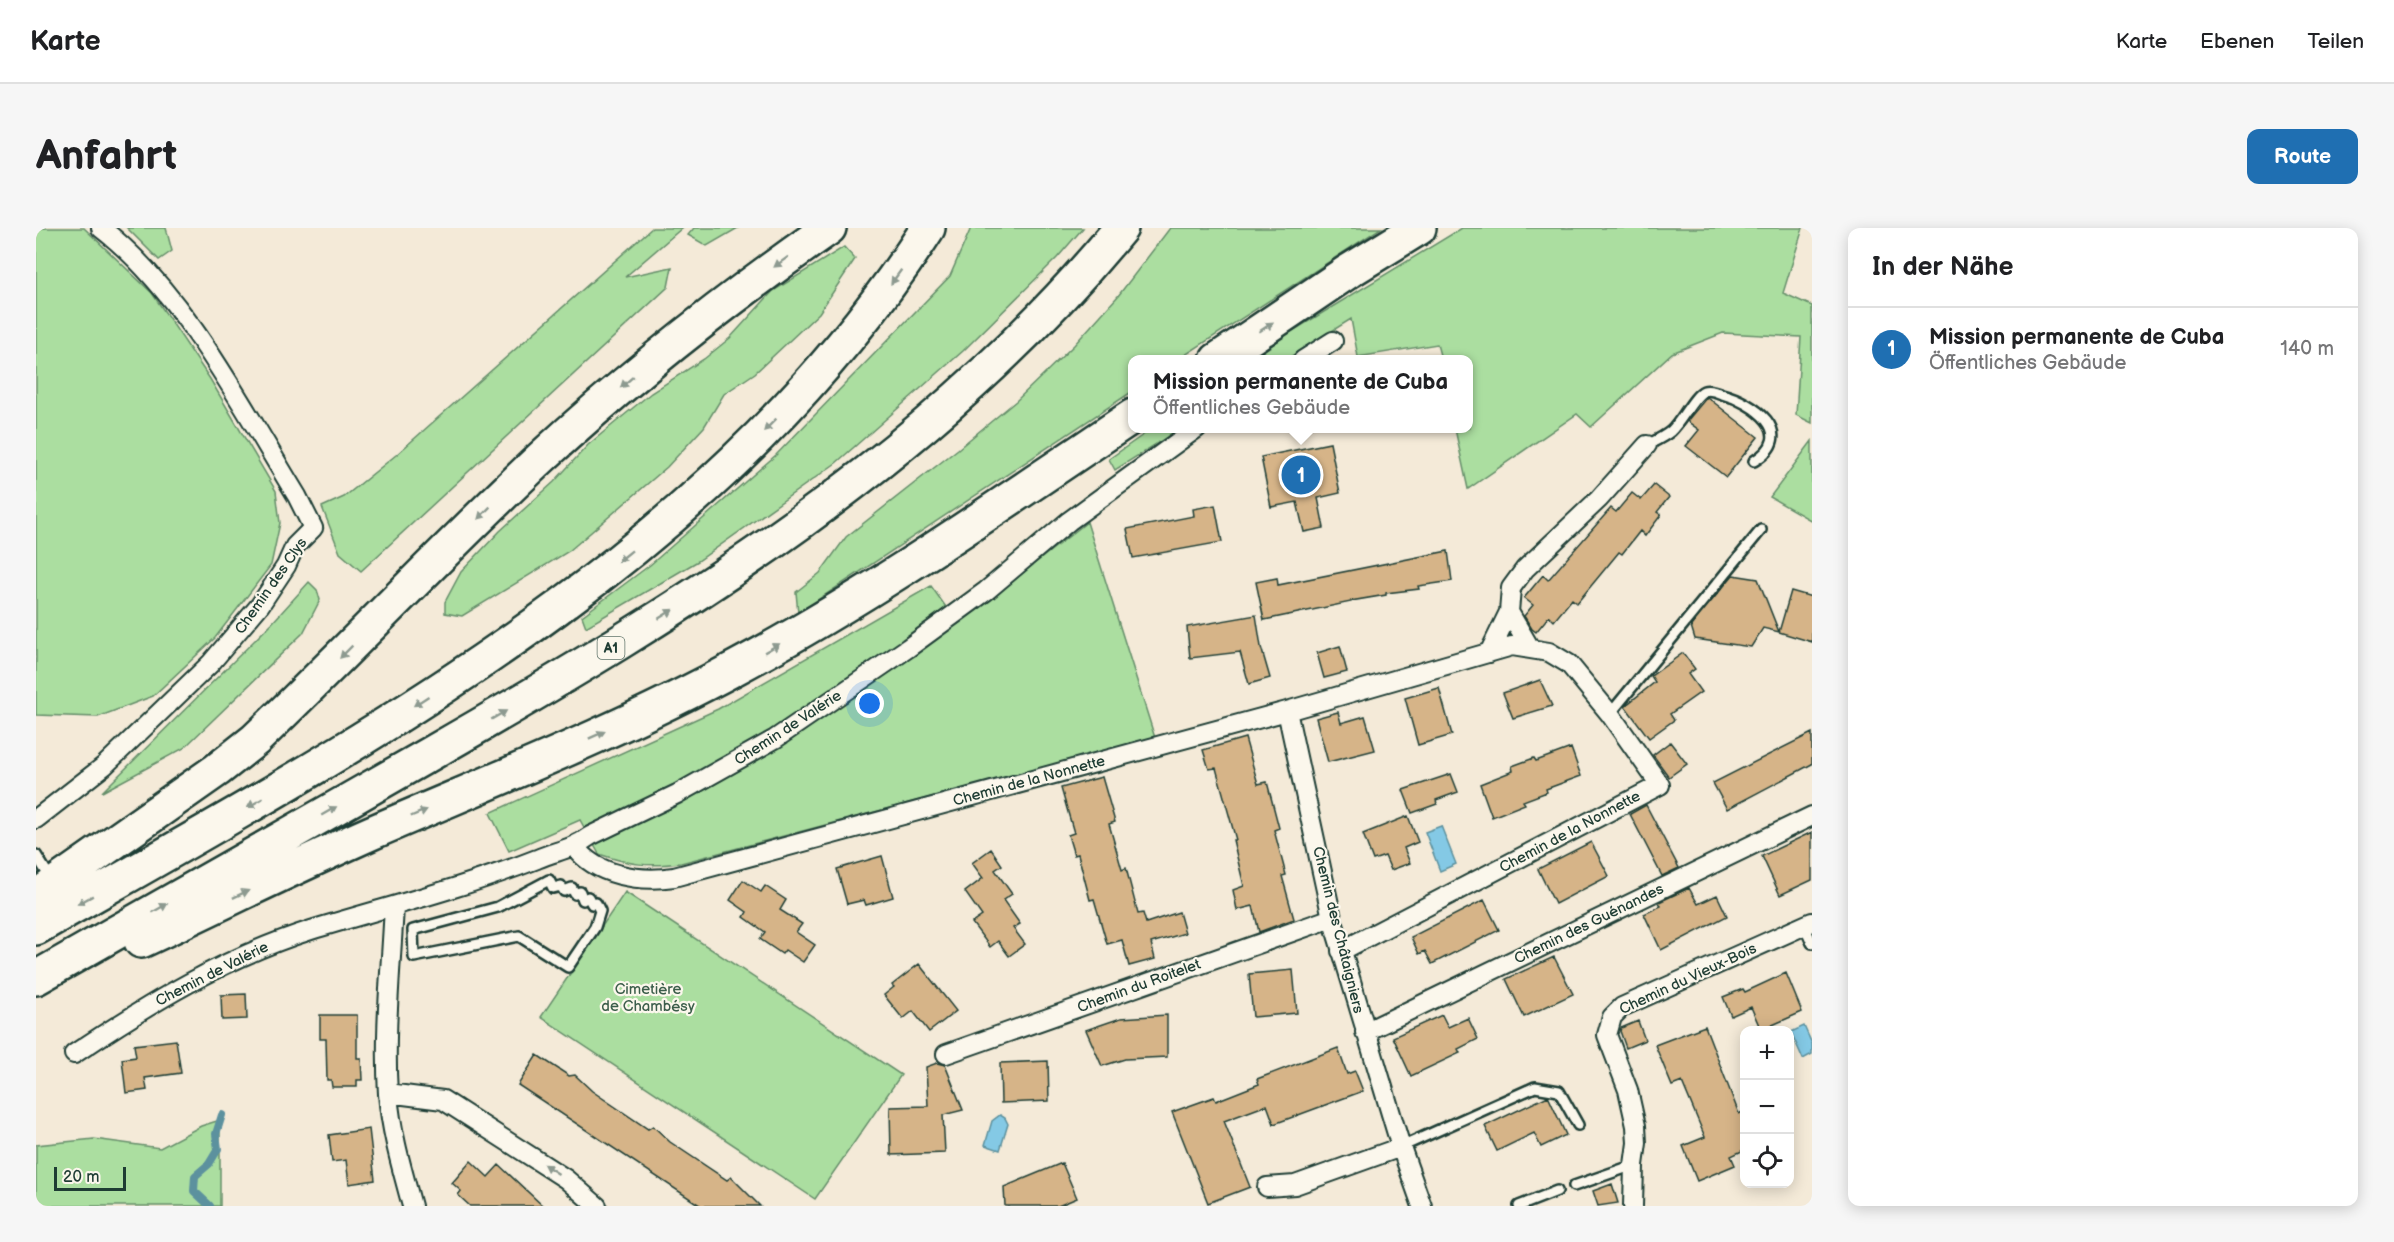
<!DOCTYPE html>
<html lang="de">
<head>
<meta charset="utf-8">
<style>
	:root { --surface:#fff; --page:#f6f6f6; --text:#202124; --muted:#757577; --line:#e0e0e0; --accent:#1f6fb2 }
	body { margin:0; font-family:"Balsamiq Sans",sans-serif; background:var(--page); color:var(--text) }
	.controls { position:absolute; right:18px; bottom:18px; display:grid; overflow:hidden; border-radius:12px; box-shadow:0 3px 15px #0003 }
	.controls button { width:54px; height:54px; display:grid; place-items:center; padding:0; border:0; border-bottom:2px solid var(--line); background:var(--surface); color:var(--text); font:30px sans-serif }
	.scale { position:absolute; left:18px; bottom:15px; width:72px; box-sizing:border-box; padding-left:6px; border:3px solid #1f3d34; border-top:0; font-size:16px; line-height:21px; white-space:nowrap; color:#1f3d34; -webkit-text-stroke:4px #fbf7ec; paint-order:stroke }
	.you { position:absolute; left:834px; top:476px; width:21px; height:21px; margin:-15px; border:4px solid #fff; border-radius:50%; background:#1a73e8; box-shadow:0 0 0 9px #1a73e833 }
	.badge { display:grid; place-items:center; width:39px; height:39px; border-radius:50%; background:var(--accent); color:#fff; font-size:20px; font-weight:700 }
	.pin { position:absolute; translate:-50% -50%; border:3px solid #fff; box-shadow:0 2px 6px #0006 }
	.popup { position:absolute; left:1092px; top:127px; width:345px; height:78px; box-sizing:border-box; display:grid; place-content:center; border-radius:12px; background:var(--surface); filter:drop-shadow(0 2px 4px #0005); font-size:20px; white-space:nowrap; color:var(--muted) }
	.popup b { font-size:22px; color:var(--text) }
	.popup::after { content:''; position:absolute; left:50%; top:100%; margin-left:-12px; border:12px solid transparent; border-top-color:var(--surface) }
	.list { margin:0; padding:0; list-style:none }
	h2 { display:flex; justify-content:space-between; align-items:center; height:78px; margin:0; padding:0 24px; font-size:26px }
	h2 small { font-size:20px; font-weight:400; color:var(--muted) }
	.list li { display:grid; grid-template-columns:39px 1fr auto; gap:18px; align-items:center; box-sizing:border-box; height:84px; padding:0 24px; border-top:2px solid var(--line) }
	.list b { display:block; font-size:22px; white-space:nowrap }
	.list p { margin:0; font-size:20px; white-space:nowrap; color:var(--muted) }
	.list em { font-size:20px; font-style:normal; color:var(--muted) }
	.icon { flex:none; width:33px; height:33px; fill:none; stroke:currentColor; stroke-width:2; stroke-linecap:round; stroke-linejoin:round }
	.map { position:relative; flex:none; width:1776px; height:978px; overflow:hidden; border-radius:12px }
	header { display:flex; align-items:center; gap:36px; box-sizing:border-box; height:84px; padding:0 30px; background:var(--surface); border-bottom:2px solid var(--line) }
	header strong { font-size:28px }
	nav { display:flex; gap:33px; margin-inline-start:auto; font-size:21px }
	.intro { display:flex; align-items:center; justify-content:space-between; box-sizing:border-box; height:144px; padding:0 36px }
	h1 { margin:0; font-size:42px }
	.button { padding:15px 27px; border-radius:12px; background:var(--accent); color:#fff; font-size:21px; font-weight:700 }
	main { display:flex; gap:36px; padding:0 36px }
	aside { flex:1; background:var(--surface); border-radius:12px; box-shadow:0 3px 15px #0003 }
	.map>svg:first-child { display:block }
	.green { fill:#abdea0; stroke:#658e6a; stroke-width:1.5 }
	.water { fill:#84c9e5; stroke:#5c919e; stroke-width:1.5 }
	.lines { fill:none; stroke-linecap:round; stroke-linejoin:round }
	.stream { stroke:#5c919e; stroke-width:8 }
	.building { fill:#d6b488; stroke:#1f3d34; stroke-width:1.5 }
	.lane-casing { stroke:#1f3d34; stroke-width:14 }
	.street-casing { stroke:#1f3d34; stroke-width:22 }
	.highway-casing { stroke:#1f3d34; stroke-width:38 }
	.lane { stroke:#fbf7ec; stroke-width:9 }
	.street { stroke:#fbf7ec; stroke-width:18 }
	.highway { stroke:#fbf7ec; stroke-width:33 }
	.oneway { fill:#8d9a90 }
	.labels { text-anchor:middle; dominant-baseline:central; stroke-width:4.5; stroke-linejoin:round; paint-order:stroke }
	.shield { fill:#fbf7ec; stroke:#61756b; stroke-width:1.5 }
	.shield-label { font-size:14px; font-weight:bold; fill:#1f3d34 }
	.street-label { font-size:15px; fill:#1f3d34; stroke:#fbf7ec }
	.park-label { font-size:15px; fill:#3b5d4a; stroke:#fbf7ec }
</style>
</head>
<body>
<header>
<strong>Karte</strong>
<nav><a>Karte</a><a>Ebenen</a><a>Teilen</a></nav>
</header>
<div class="intro"><h1>Anfahrt</h1><a class="button">Route</a></div>
<main>
<div class="map">
<svg width="1776" height="978" viewBox="0 0 1776 978">
	<rect width="100%" height="100%" fill="#f4ead8"/>
	<filter id="ink" filterUnits="userSpaceOnUse"><feTurbulence type="fractalNoise" baseFrequency=".0167" numOctaves="2"/><feDisplacementMap in="SourceGraphic" scale="12" xChannelSelector="R" yChannelSelector="G"/><feConvolveMatrix kernelMatrix="1 2 1 2 8 2 1 2 1" color-interpolation-filters="sRGB"/></filter>
	<g filter="url(#ink)">
		<!-- green -->
		<path class="green" d="M 0,0 L 48,0 L 116,65 L 174,151 L 240,263 L 244,295 L 235,337 L 179,410 L 117,468 L 62,489 L 0,487 Z
			M 91,0 L 130,0 L 136,23 L 123,32 Z
			M 616,0 L 646,0 L 589,49 L 636,39 L 632,59 L 325,343 L 304,325 L 286,279 L 308,269 L 360,227 Z
			M 658,0 L 702,0 L 671,18 L 652,7 Z
			M 935,0 L 1047,0 L 1021,30 L 927,123 L 800,235 L 662,333 L 550,399 L 546,388 L 614,337 L 740,227 L 914,48 Z
			M 1134,0 L 1345,0 L 1143,131 L 1097,132 L 1097,163 L 762,385 L 760,364 L 784,345 L 810,309 L 922,221 L 980,173 L 1038,117 L 1082,68 Z
			M 1426,0 L 1767,0 L 1747,65 L 1776,78 L 1776,195 L 1760,187 L 1765,109 L 1687,105 L 1636,125 L 1555,199 L 1541,186 L 1432,261 L 1419,201 L 1433,200 L 1433,132 L 1405,131 L 1401,116 L 1322,129 L 1315,91 L 1251,131 L 1215,132 L 1250,107 Z
			M 808,19 L 819,31 L 783,85 L 719,145 L 688,166 L 668,199 L 631,239 L 533,323 L 426,388 L 409,385 L 409,374 L 425,344 L 464,303 L 518,254 L 552,217 L 615,165 L 668,131 L 694,110 L 737,63 Z
			M 1117,200 L 1144,201 L 1079,242 L 1073,231 Z
			M 1776,213 L 1776,293 L 1734,269 Z
			M 1051,294 L 1119,510 L 645,635 C 611,639 595,637 563,626 L 544,592 L 473,623 L 454,585 L 682,481 L 895,358 L 922,396 Z
			M 273,354 L 281,362 L 284,372 L 267,405 L 148,520 L 66,564 L 236,395 Z
			M 589,664 L 865,847 L 779,971 L 505,789 Z
			M 184,892 L 184,978 L 0,978 L 0,917 L 58,911 L 124,920 L 165,898 Z"/>
		<!-- water -->
		<path class="water" d="M 1405,598 L 1420,636 L 1404,643 L 1389,604 Z
			M 1768,798 L 1776,816 L 1776,826 L 1767,831 L 1755,804 Z
			M 964,887 L 969,890 L 972,896 L 964,922 L 949,917 L 956,893 Z"/>
		<g class="lines">
			<!-- stream -->
			<path class="stream" d="M 174,978 L 158,963 L 159,948 L 173,936 L 182,921 L 180,906 L 186,887"/>
		</g>
		<!-- building -->
		<path class="building" d="M 1671,169 L 1722,209 L 1690,249 L 1650,218 L 1663,202 L 1651,193 Z
			M 1294,215 L 1304,265 L 1282,270 L 1288,300 L 1268,304 L 1261,274 L 1235,279 L 1225,229 Z
			M 1618,257 L 1633,269 L 1621,284 L 1625,287 L 1609,308 L 1604,303 L 1586,326 L 1583,324 L 1541,375 L 1536,371 L 1518,393 L 1513,388 L 1500,404 L 1496,401 L 1488,388 L 1497,377 L 1488,370 L 1507,347 L 1512,352 L 1575,280 L 1580,284 L 1596,265 L 1605,272 Z
			M 1179,277 L 1186,314 L 1097,330 L 1091,301 L 1158,288 L 1157,281 Z
			M 1412,323 L 1416,353 L 1382,358 L 1383,361 L 1350,365 L 1350,367 L 1315,373 L 1315,374 L 1228,392 L 1220,354 L 1241,350 L 1242,357 Z
			M 1697,347 L 1722,351 L 1743,404 L 1727,400 L 1715,419 L 1659,411 L 1655,398 Z
			M 1755,363 L 1776,369 L 1776,414 L 1743,404 Z
			M 1220,387 L 1225,419 L 1234,450 L 1213,456 L 1204,424 L 1154,430 L 1151,399 Z
			M 1304,418 L 1311,444 L 1288,450 L 1281,425 Z
			M 1647,425 L 1659,441 L 1652,446 L 1665,464 L 1634,486 L 1638,492 L 1613,510 L 1589,478 L 1619,454 L 1615,448 Z
			M 1504,452 L 1516,478 L 1477,490 L 1467,465 Z
			M 1403,460 L 1416,507 L 1382,517 L 1369,470 Z
			M 1302,484 L 1305,495 L 1329,488 L 1339,522 L 1292,534 L 1280,490 Z
			M 1776,505 L 1776,536 L 1691,581 L 1677,555 Z
			M 1209,510 L 1222,556 L 1231,554 L 1243,600 L 1238,602 L 1250,647 L 1246,648 L 1258,691 L 1223,704 L 1217,678 L 1201,682 L 1197,662 L 1208,658 L 1197,612 L 1200,612 L 1180,540 L 1173,541 L 1167,522 Z
			M 1634,514 L 1651,536 L 1633,549 L 1617,527 Z
			M 1535,520 L 1545,548 L 1510,561 L 1511,564 L 1487,573 L 1489,576 L 1456,589 L 1444,556 L 1477,543 L 1476,538 L 1498,530 L 1500,533 Z
			M 1415,546 L 1422,564 L 1400,572 L 1401,576 L 1376,585 L 1367,562 Z
			M 1066,549 L 1079,594 L 1073,596 L 1086,642 L 1090,640 L 1102,686 L 1107,685 L 1110,695 L 1143,684 L 1149,705 L 1115,715 L 1119,731 L 1093,738 L 1086,712 L 1071,716 L 1058,671 L 1054,672 L 1042,626 L 1038,627 L 1032,607 L 1038,605 L 1025,560 Z
			M 1610,577 L 1643,640 L 1626,648 L 1594,586 Z
			M 1372,588 L 1382,614 L 1368,620 L 1374,635 L 1355,642 L 1349,628 L 1337,632 L 1327,606 Z
			M 1776,604 L 1776,652 L 1744,667 L 1726,628 Z
			M 1555,614 L 1573,648 L 1519,676 L 1502,641 Z
			M 955,621 L 966,637 L 959,642 L 976,666 L 967,672 L 984,696 L 977,700 L 989,716 L 973,728 L 962,713 L 954,719 L 936,695 L 946,688 L 929,664 L 947,650 L 936,635 Z
			M 846,628 L 857,669 L 830,677 L 828,672 L 811,676 L 801,641 Z
			M 707,652 L 725,664 L 729,658 L 750,672 L 744,682 L 766,696 L 760,704 L 779,717 L 767,734 L 749,722 L 746,726 L 724,711 L 729,704 L 708,689 L 711,684 L 694,672 Z
			M 1653,660 L 1662,676 L 1681,667 L 1691,688 L 1625,722 L 1608,686 L 1625,678 L 1623,674 Z
			M 1448,672 L 1463,702 L 1396,736 L 1389,723 L 1383,726 L 1375,709 Z
			M 1518,729 L 1537,766 L 1488,789 L 1470,751 Z
			M 883,736 L 920,783 L 893,804 L 877,783 L 867,791 L 848,767 L 858,759 L 856,757 Z
			M 1257,742 L 1261,785 L 1217,789 L 1213,746 Z
			M 1750,745 L 1766,784 L 1725,802 L 1715,779 L 1695,788 L 1687,769 L 1707,761 L 1709,764 Z
			M 210,766 L 211,791 L 186,792 L 185,767 Z
			M 284,787 L 321,787 L 321,830 L 325,830 L 326,852 L 321,852 L 321,859 L 296,859 L 295,852 L 291,852 L 290,811 L 284,811 Z
			M 1131,787 L 1131,829 L 1089,831 L 1066,838 L 1050,802 L 1085,790 Z
			M 1406,787 L 1412,799 L 1432,790 L 1442,811 L 1422,821 L 1424,825 L 1375,848 L 1357,809 Z
			M 1602,793 L 1609,812 L 1590,820 L 1584,803 L 1585,800 Z
			M 1669,798 L 1703,886 L 1708,883 L 1708,922 L 1695,928 L 1699,937 L 1661,953 L 1647,918 L 1669,909 L 1646,854 L 1636,858 L 1619,817 Z
			M 140,812 L 145,845 L 109,850 L 111,862 L 90,865 L 86,831 L 100,829 L 98,817 Z
			M 1302,820 L 1311,846 L 1319,843 L 1327,863 L 1238,896 L 1231,877 L 1188,893 L 1214,959 L 1172,975 L 1136,884 L 1178,869 L 1180,873 L 1223,856 L 1221,851 Z
			M 501,827 L 533,848 L 539,847 L 556,863 L 612,901 L 617,898 L 634,914 L 691,952 L 695,949 L 724,978 L 665,978 L 482,857 Z
			M 1012,833 L 1013,873 L 965,875 L 964,835 Z
			M 901,835 L 909,837 L 927,882 L 907,887 L 909,925 L 855,927 L 854,879 L 892,878 L 890,839 Z
			M 1512,868 L 1530,907 L 1505,919 L 1498,905 L 1461,923 L 1449,898 Z
			M 333,901 L 339,952 L 313,956 L 310,932 L 296,934 L 293,907 Z
			M 435,933 L 452,949 L 463,937 L 507,978 L 434,978 L 422,967 L 425,963 L 416,955 Z
			M 1026,935 L 1041,970 L 1022,978 L 969,978 L 968,959 Z
			M 1576,956 L 1582,975 L 1562,978 L 1557,963 Z"/>
		<g class="lines">
			<defs>
				<path id="lane" d="M 1611,217 C 1619,213 1628,209 1635,203 C 1645,194 1658,167 1668,163 C 1673,161 1681,164 1686,166 C 1717,174 1763,206 1718,233
					M 1574,486 L 1725,302
					M 0,627 L 15,651
					M 513,652 L 517,660 L 525,658 L 528,663 L 536,660 L 539,666 L 544,664 L 547,672 L 552,669 L 556,676 L 560,675 L 564,683 L 559,699 L 532,739 L 483,708 L 378,729 L 377,702 L 462,679 Z
					M 1768,697 L 1776,715
					M 1365,919 L 1499,859 L 1523,863 L 1542,897
					M 1538,958 L 1598,937
					M 1483,978 L 1521,963"/>
				<path id="street" d="M 1267,132 L 1297,113
					M 1473,384 L 1475,360 L 1489,341 L 1563,271 L 1611,217
					M 1453,425 L 1473,384 L 1494,420
					M 1251,483 L 1296,690 L 1365,919 L 1386,978
					M 0,591 L 68,538 L 174,436 L 224,377 L 250,338 L 259,318 L 277,300 L 261,268 C 207,180 147,63 65,0
					M 539,619 C 560,648 604,654 638,649 L 1251,483 L 1476,418 L 1513,424 L 1533,436 L 1574,486 L 1624,557 L 1305,723
					M 358,678 C 355,740 348,804 352,866 C 355,904 366,941 376,978
					M 1329,804 L 1776,588
					M 38,826 C 113,776 189,729 275,702 C 351,679 427,660 501,631 C 522,622 535,622 554,608 L 641,566 L 739,511 L 872,420 L 950,363 L 1033,293 L 1161,200
					M 910,826 L 1296,690
					M 352,865 L 407,872 L 530,951 L 561,978
					M 1231,959 L 1259,957 L 1365,919
					M 1597,978 L 1598,937 L 1601,915 L 1600,898 L 1592,862 L 1571,807 L 1576,789 L 1586,779 L 1776,694"/>
				<path id="highway" d="M 1181,132 L 1313,43 L 1383,0
					M 0,669 L 181,542 L 219,512 C 316,419 408,321 506,229 C 596,146 693,70 793,0
					M 0,700 C 328,513 682,327 892,0
					M 105,713 C 182,677 258,639 335,605 C 458,552 583,503 701,439 C 839,365 967,275 1097,188
					M 0,750 C 132,675 263,601 394,526 C 648,381 897,229 1085,0"/>
			</defs>
			<!-- lane casing -->
			<use href="#lane" class="lane-casing"/>
			<!-- street casing -->
			<use href="#street" class="street-casing"/>
			<!-- highway casing -->
			<use href="#highway" class="highway-casing"/>
			<!-- lane -->
			<use href="#lane" class="lane"/>
			<!-- street -->
			<use href="#street" class="street"/>
			<!-- highway -->
			<use href="#highway" class="highway"/>
		</g>
		<!-- one-way arrows -->
		<defs><path id="oneway-solid" d="M-6-.8H1V-3.2L6.5 0L1 3.2V.8H-6Z" transform="scale(1.5)"/></defs>
		<g class="oneway">
			<use href="#oneway-solid" transform="translate(745 34) rotate(144)"/>
			<use href="#oneway-solid" transform="translate(860 49) rotate(126)"/>
			<use href="#oneway-solid" transform="translate(1230 99) rotate(-34)"/>
			<use href="#oneway-solid" transform="translate(591 154) rotate(139)"/>
			<use href="#oneway-solid" transform="translate(734 197) rotate(135)"/>
			<use href="#oneway-solid" transform="translate(448 285) rotate(135)"/>
			<use href="#oneway-solid" transform="translate(589 328) rotate(141)"/>
			<use href="#oneway-solid" transform="translate(630 386) rotate(-32)"/>
			<use href="#oneway-solid" transform="translate(736 420) rotate(-29)"/>
			<use href="#oneway-solid" transform="translate(310 424) rotate(135)"/>
			<use href="#oneway-solid" transform="translate(385 473) rotate(147)"/>
			<use href="#oneway-solid" transform="translate(463 487) rotate(-30)"/>
			<use href="#oneway-solid" transform="translate(561 507) rotate(-24)"/>
			<use href="#oneway-solid" transform="translate(219 575) rotate(150)"/>
			<use href="#oneway-solid" transform="translate(293 583) rotate(-30)"/>
			<use href="#oneway-solid" transform="translate(383 585) rotate(-23)"/>
			<use href="#oneway-solid" transform="translate(205 666) rotate(-25)"/>
			<use href="#oneway-solid" transform="translate(49 672) rotate(151)"/>
			<use href="#oneway-solid" transform="translate(124 680) rotate(-30)"/>
			<use href="#oneway-solid" transform="translate(515 941) rotate(-147)"/>
		</g>
	</g>
	<g class="labels">
		<!-- shield labels -->
		<rect class="shield" x="561.5" y="409" width="27" height="22" rx="4.5"/>
		<g class="shield-label">
			<text x="575" y="420">A1</text>
		</g>
		<!-- street labels -->
		<g class="street-label">
			<text transform="translate(235 358) rotate(-55)">Chemin des Clys</text>
			<text transform="translate(752 500) rotate(-33)">Chemin de Valérie</text>
			<text transform="translate(993 553) rotate(-15)">Chemin de la Nonnette</text>
			<text transform="translate(1534 604) rotate(-28)">Chemin de la Nonnette</text>
			<text transform="translate(1553 696) rotate(-26)">Chemin des Guénandes</text>
			<text transform="translate(1302 702) rotate(76)">Chemin des Châtaigniers</text>
			<text transform="translate(176 746) rotate(-27)">Chemin de Valérie</text>
			<text transform="translate(1652 751) rotate(-25)">Chemin du Vieux-Bois</text>
			<text transform="translate(1103 758) rotate(-20)">Chemin du Roitelet</text>
		</g>
		<!-- park labels -->
		<g class="park-label">
			<text x="612" y="761">Cimetière<tspan x="612" dy="17">de Chambésy</tspan></text>
		</g>
	</g>
</svg>
<div class="controls">
<button>+</button>
<button>−</button>
<button><svg class="icon" aria-label="locate" viewBox="0 0 24 24"><circle cx="12" cy="12" r="6"/><path d="M12 2v4M12 18v4M2 12h4M18 12h4"/></svg></button>
</div>
<div class="scale">20 m</div>
<div class="you"></div>
<div class="pin badge" style="left:1265px;top:247px">1</div>
<div class="popup"><b>Mission permanente de Cuba</b>Öffentliches Gebäude</div>
</div>
<aside>
<h2>In der Nähe<small></small></h2>
<ul class="list">
<li><span class="badge">1</span><div><b>Mission permanente de Cuba</b><p>Öffentliches Gebäude</p></div><em>140 m</em></li>
</ul>
</aside>
</main>
</body>
</html>
